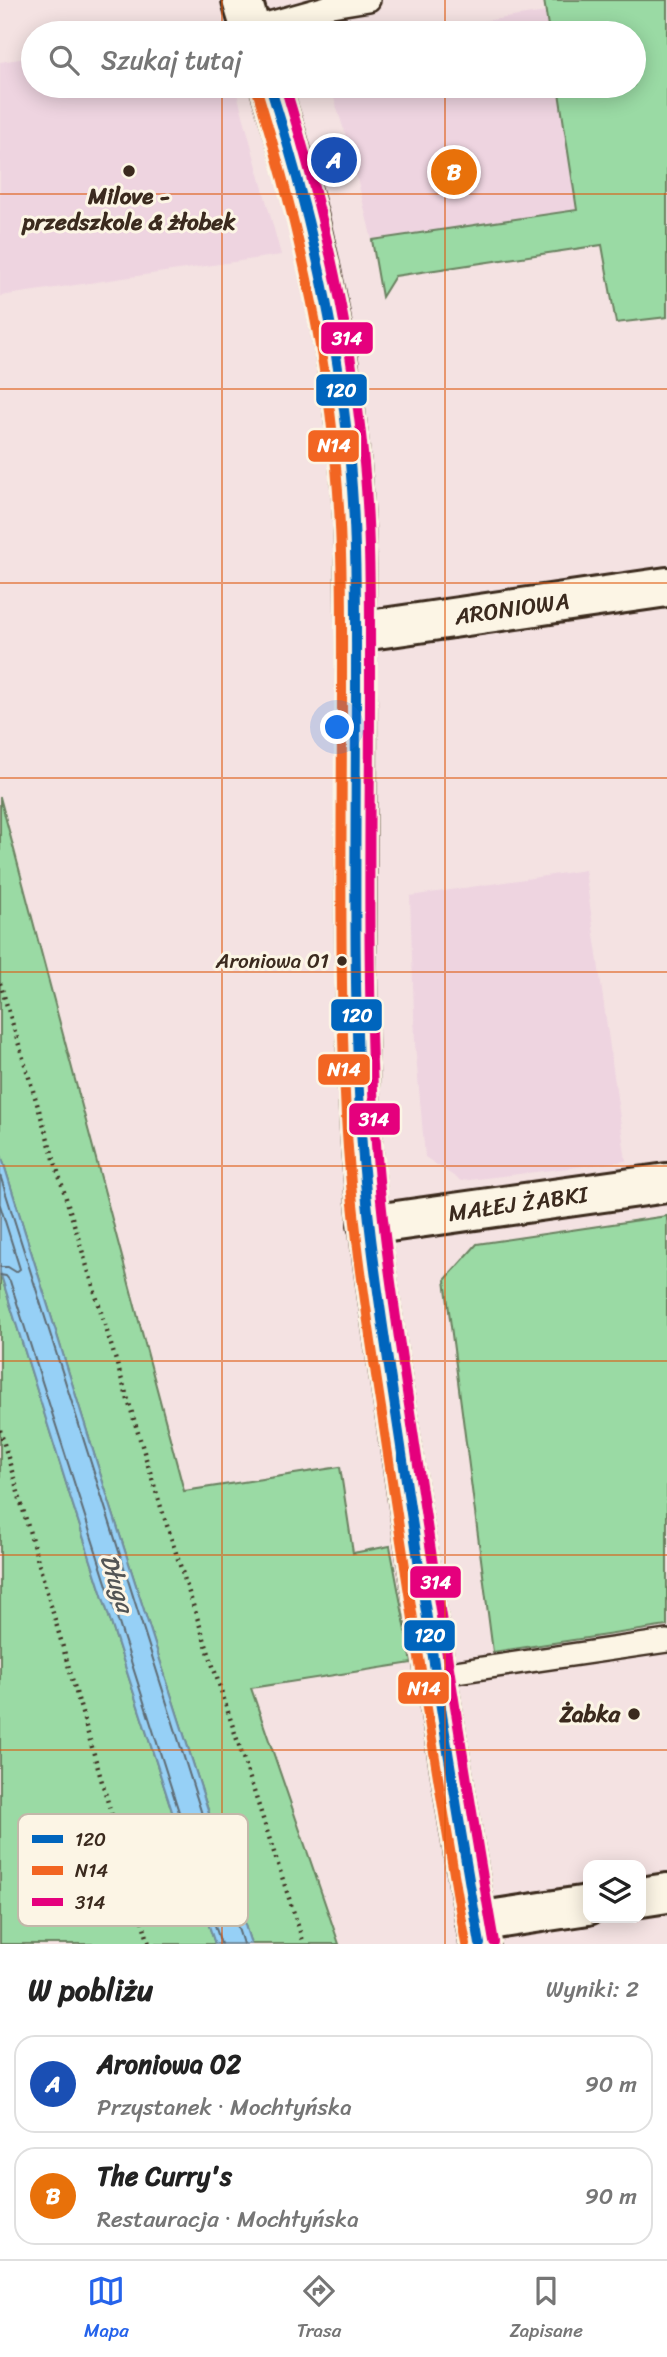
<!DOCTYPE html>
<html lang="pl">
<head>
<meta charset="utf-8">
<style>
	:root { --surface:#fff; --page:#f2f2f2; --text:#222; --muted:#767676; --line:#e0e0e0; --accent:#2563eb }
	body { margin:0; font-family:Sriracha,sans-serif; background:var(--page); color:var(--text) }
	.controls { position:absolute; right:21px; bottom:21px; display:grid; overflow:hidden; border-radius:14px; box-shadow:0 4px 18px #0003 }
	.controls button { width:63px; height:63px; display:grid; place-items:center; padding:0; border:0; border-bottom:2px solid var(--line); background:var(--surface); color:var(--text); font:35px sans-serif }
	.you { position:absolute; left:338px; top:728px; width:24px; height:24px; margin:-18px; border:5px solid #fff; border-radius:50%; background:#1a73e8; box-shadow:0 0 0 10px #1a73e833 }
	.badge { display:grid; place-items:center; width:46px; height:46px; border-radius:50%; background:var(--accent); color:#fff; font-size:23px; font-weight:700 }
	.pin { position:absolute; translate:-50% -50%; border:4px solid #fff; box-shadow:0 2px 7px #0006 }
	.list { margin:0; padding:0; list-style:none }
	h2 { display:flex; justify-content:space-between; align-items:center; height:91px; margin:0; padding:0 28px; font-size:30px }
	h2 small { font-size:23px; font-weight:400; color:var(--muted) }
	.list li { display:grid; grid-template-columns:46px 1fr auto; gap:21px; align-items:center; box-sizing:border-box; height:98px; margin:0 14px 14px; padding:0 14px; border:2px solid var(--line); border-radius:21px }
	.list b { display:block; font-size:26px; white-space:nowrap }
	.list p { margin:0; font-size:23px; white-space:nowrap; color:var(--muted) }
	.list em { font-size:23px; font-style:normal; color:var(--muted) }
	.icon { flex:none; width:38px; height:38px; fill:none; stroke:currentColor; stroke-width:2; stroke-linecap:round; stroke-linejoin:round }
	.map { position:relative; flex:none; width:667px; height:1944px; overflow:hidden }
	.search { position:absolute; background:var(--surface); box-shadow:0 4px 18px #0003; left:21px; right:21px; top:21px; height:77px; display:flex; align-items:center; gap:18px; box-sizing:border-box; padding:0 24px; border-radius:38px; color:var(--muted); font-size:26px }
	.sheet { height:315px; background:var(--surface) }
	nav { display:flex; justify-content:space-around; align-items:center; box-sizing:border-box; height:98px; border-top:2px solid var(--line); background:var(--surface); font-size:19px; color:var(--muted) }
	nav a { display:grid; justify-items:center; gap:4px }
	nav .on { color:var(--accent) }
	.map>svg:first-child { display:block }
	.built { fill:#eed4e0 }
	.green { fill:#9adaa4; stroke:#6a8261; stroke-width:2 }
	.water { fill:#96d0f6; stroke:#728ea0; stroke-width:2 }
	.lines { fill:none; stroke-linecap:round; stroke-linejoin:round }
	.shore { stroke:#5f6c74; stroke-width:2 }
	.service-casing { stroke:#3b2a1e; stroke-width:26 }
	.minor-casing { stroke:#3b2a1e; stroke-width:44 }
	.tertiary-casing { stroke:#3b2a1e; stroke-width:44 }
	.path { stroke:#3b2a1e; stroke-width:4.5; stroke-dasharray:2 5; stroke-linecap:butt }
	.service { stroke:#fcf5e5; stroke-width:21 }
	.minor { stroke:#fcf5e5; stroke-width:38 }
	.tertiary { stroke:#fcf5e5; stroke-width:38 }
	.bus-1-casing { stroke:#fcf5e5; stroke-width:16 }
	.bus-2-casing { stroke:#fcf5e5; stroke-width:16 }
	.bus-3-casing { stroke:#fcf5e5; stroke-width:16 }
	.bus-1 { stroke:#0065bd; stroke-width:10 }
	.bus-2 { stroke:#f26522; stroke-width:10 }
	.bus-3 { stroke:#e5007d; stroke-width:10 }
	.grid { fill:none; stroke:#df570d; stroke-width:2; stroke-opacity:0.55 }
	.poi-dot { fill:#3b2a1e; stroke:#fcf5e5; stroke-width:2.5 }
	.labels { text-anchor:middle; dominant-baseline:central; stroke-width:6; stroke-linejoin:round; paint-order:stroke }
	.bus-label { font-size:21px; fill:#3b2a1e; stroke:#fcf5e5; text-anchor:end }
	.poi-label { font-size:23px; font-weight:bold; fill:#3b2a1e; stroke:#fcf5e5 }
	.street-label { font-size:23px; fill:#3b2a1e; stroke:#fcf5e5 }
	.water-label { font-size:24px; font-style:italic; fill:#525454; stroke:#fcf5e5 }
	.key { fill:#fcf5e5; stroke:#c2b8a9; stroke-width:2 }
	.key-label { font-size:19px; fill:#3b2a1e }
	.line-badge { stroke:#fcf5e5; stroke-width:2.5 }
	.badge-label { font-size:19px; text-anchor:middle; font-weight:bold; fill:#fff }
</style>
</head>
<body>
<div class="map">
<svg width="667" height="1944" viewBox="0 0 667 1944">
	<rect width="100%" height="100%" fill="#f4e2e2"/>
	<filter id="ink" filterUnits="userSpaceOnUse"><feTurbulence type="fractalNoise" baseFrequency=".0143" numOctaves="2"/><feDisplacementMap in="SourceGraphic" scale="14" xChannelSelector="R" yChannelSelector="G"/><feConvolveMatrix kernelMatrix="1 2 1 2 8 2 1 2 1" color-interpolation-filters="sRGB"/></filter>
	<g filter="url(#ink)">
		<!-- built -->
		<path class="built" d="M 546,12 L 549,33 L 403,33 Z
			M 33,57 L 33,86 L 235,86 L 281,255 L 0,296 L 0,62 Z
			M 330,86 L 558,86 L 577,210 L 372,240 L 350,149 Z
			M 585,870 L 626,1161 L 461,1181 L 425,1157 L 415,1044 L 410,896 Z"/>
		<!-- green -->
		<path class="green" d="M 544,0 L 667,0 L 667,317 L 616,323 L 602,245 L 395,276 L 382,297 L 372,240 L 577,210 L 558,86 L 634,86 L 634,33 L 549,33 Z
			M 0,797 L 184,1491 L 340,1467 L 353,1553 L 390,1546 L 412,1663 L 251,1688 L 339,1944 L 251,1944 L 100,1473 L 0,1152 Z
			M 667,1216 L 667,1626 L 493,1652 L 445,1280 L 477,1244 Z
			M 0,1272 L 71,1499 L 215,1944 L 0,1944 Z"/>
		<!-- water -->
		<path class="water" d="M 0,1152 L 100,1473 L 251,1944 L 215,1944 L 71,1499 L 0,1272 Z"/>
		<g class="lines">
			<!-- shore -->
			<path class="shore" d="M 0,1175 L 243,1944
				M 0,1205 L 20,1269 L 16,1272 L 8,1267 L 0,1267
				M 0,1275 L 6,1276 L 10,1281 L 221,1944"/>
			<defs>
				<path id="service" d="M 251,28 L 326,7 L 369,0
					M 435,1675 L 667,1641"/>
				<path id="minor" d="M 356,632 L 667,587
					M 368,1225 L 667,1183
					M 641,1897 L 667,1893
					M 476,1922 L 588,1905"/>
				<path id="tertiary" d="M 242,0 L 252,33
					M 270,86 C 310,208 338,334 350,463 C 357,538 356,614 356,689 C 357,831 353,973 360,1114 C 365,1224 384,1332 400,1441 C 425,1609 451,1777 480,1944"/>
			</defs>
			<!-- service casing -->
			<use href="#service" class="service-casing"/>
			<!-- minor casing -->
			<use href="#minor" class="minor-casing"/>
			<!-- tertiary casing -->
			<use href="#tertiary" class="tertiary-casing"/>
			<!-- path -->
			<path class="path" d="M 0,983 L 159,1501 L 304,1944
				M 0,1430 L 149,1944"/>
			<!-- service -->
			<use href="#service" class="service"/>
			<!-- minor -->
			<use href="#minor" class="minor"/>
			<!-- tertiary -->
			<use href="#tertiary" class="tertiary"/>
			<defs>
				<path id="bus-1" d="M 270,86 C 309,209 338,335 350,463 C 357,539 356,614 356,690 C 356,831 353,973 360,1114 C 366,1230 386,1345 403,1460 C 427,1621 452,1783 480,1944"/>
				<path id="bus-2" d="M 257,90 C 295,213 325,338 336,467 C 343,542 342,617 342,692 C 342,833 339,975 346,1116 C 352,1232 372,1346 389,1461 C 413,1622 438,1783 466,1944"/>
				<path id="bus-3" d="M 285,86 C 323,209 352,334 364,463 C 371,538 370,613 370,689 C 370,830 367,971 374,1112 C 380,1228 400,1343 417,1458 C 441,1619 466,1781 494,1942"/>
			</defs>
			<!-- bus-1 casing -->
			<use href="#bus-1" class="bus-1-casing"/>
			<!-- bus-2 casing -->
			<use href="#bus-2" class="bus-2-casing"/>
			<!-- bus-3 casing -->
			<use href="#bus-3" class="bus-3-casing"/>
			<!-- bus-1 -->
			<use href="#bus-1" class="bus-1"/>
			<!-- bus-2 -->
			<use href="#bus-2" class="bus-2"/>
			<!-- bus-3 -->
			<use href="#bus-3" class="bus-3"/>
		</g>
	</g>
	<!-- grid -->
	<path class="grid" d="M 222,0 L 222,33M 445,0 L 445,33M 222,86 L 222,1944M 445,86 L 445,1944M 0,194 L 667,194M 0,389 L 667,389M 0,583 L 667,583M 0,778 L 667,778M 0,972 L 667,972M 0,1166 L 667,1166M 0,1361 L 667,1361M 0,1555 L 667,1555M 0,1750 L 667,1750"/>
	<!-- markers -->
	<g class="poi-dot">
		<circle cx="129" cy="171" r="7"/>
		<circle cx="342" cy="961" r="6"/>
		<circle cx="634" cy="1714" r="7"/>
	</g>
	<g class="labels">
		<!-- bus labels -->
		<g class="bus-label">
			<text x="329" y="961">Aroniowa 01</text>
		</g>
		<!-- poi labels -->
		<g class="poi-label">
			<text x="129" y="196">Milove -<tspan x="129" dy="26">przedszkole &amp; żłobek</tspan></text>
			<text x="620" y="1714" text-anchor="end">Żabka</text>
		</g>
		<!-- street labels -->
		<g class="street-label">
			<text transform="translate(512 609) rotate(-8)">ARONIOWA</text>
			<text transform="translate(518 1204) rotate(-8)">MAŁEJ ŻABKI</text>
		</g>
		<!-- water labels -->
		<g class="water-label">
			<text transform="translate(117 1583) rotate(72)">Długa</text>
		</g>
	</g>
	<!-- legend -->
	<rect x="18" y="1814" width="230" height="112" rx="10" class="key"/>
	<rect x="32" y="1835" width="31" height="8" fill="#0065bd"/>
	<rect x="32" y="1866" width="31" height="9" fill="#f26522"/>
	<rect x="32" y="1898" width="31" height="8" fill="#e5007d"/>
	<g class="key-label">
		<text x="75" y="1846">120</text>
		<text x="75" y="1877">N14</text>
		<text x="75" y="1909">314</text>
	</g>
	<g class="line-badge">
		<rect x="320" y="321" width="54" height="34" rx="7" fill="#e5007d"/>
		<rect x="315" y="373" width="53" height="34" rx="7" fill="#0065bd"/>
		<rect x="307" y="429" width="53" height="34" rx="7" fill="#f26522"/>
		<rect x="330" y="998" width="53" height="34" rx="7" fill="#0065bd"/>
		<rect x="317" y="1053" width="54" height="33" rx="7" fill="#f26522"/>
		<rect x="348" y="1102" width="53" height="34" rx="7" fill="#e5007d"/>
		<rect x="409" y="1565" width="53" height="34" rx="7" fill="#e5007d"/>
		<rect x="403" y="1619" width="53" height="33" rx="7" fill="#0065bd"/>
		<rect x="397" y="1671" width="53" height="34" rx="7" fill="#f26522"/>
	</g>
	<g class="badge-label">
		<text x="347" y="345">314</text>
		<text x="341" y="397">120</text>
		<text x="334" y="452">N14</text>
		<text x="357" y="1022">120</text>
		<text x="344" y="1076">N14</text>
		<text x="374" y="1126">314</text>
		<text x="436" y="1589">314</text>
		<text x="430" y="1642">120</text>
		<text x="424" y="1695">N14</text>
	</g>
</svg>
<div class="controls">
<button><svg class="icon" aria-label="layers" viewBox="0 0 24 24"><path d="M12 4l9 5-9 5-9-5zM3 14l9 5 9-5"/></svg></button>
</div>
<div class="you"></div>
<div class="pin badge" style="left:334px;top:160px;background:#1a4fb4">A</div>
<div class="pin badge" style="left:454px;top:172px;background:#e8710a">B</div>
<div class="search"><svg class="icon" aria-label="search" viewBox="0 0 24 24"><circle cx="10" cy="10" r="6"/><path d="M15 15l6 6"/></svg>Szukaj tutaj</div>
</div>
<section class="sheet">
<h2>W pobliżu<small>Wyniki: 2</small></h2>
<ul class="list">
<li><span class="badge" style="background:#1a4fb4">A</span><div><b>Aroniowa 02</b><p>Przystanek · Mochtyńska</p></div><em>90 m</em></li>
<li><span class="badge" style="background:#e8710a">B</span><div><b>The Curry's</b><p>Restauracja · Mochtyńska</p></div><em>90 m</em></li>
</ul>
</section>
<nav>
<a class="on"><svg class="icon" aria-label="map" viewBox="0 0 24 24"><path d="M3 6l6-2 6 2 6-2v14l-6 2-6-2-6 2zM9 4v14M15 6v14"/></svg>Mapa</a>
<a><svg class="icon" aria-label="directions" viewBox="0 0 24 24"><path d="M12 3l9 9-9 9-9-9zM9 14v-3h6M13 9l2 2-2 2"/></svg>Trasa</a>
<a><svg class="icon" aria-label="saved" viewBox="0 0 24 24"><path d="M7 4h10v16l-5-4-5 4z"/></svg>Zapisane</a>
</nav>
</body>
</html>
